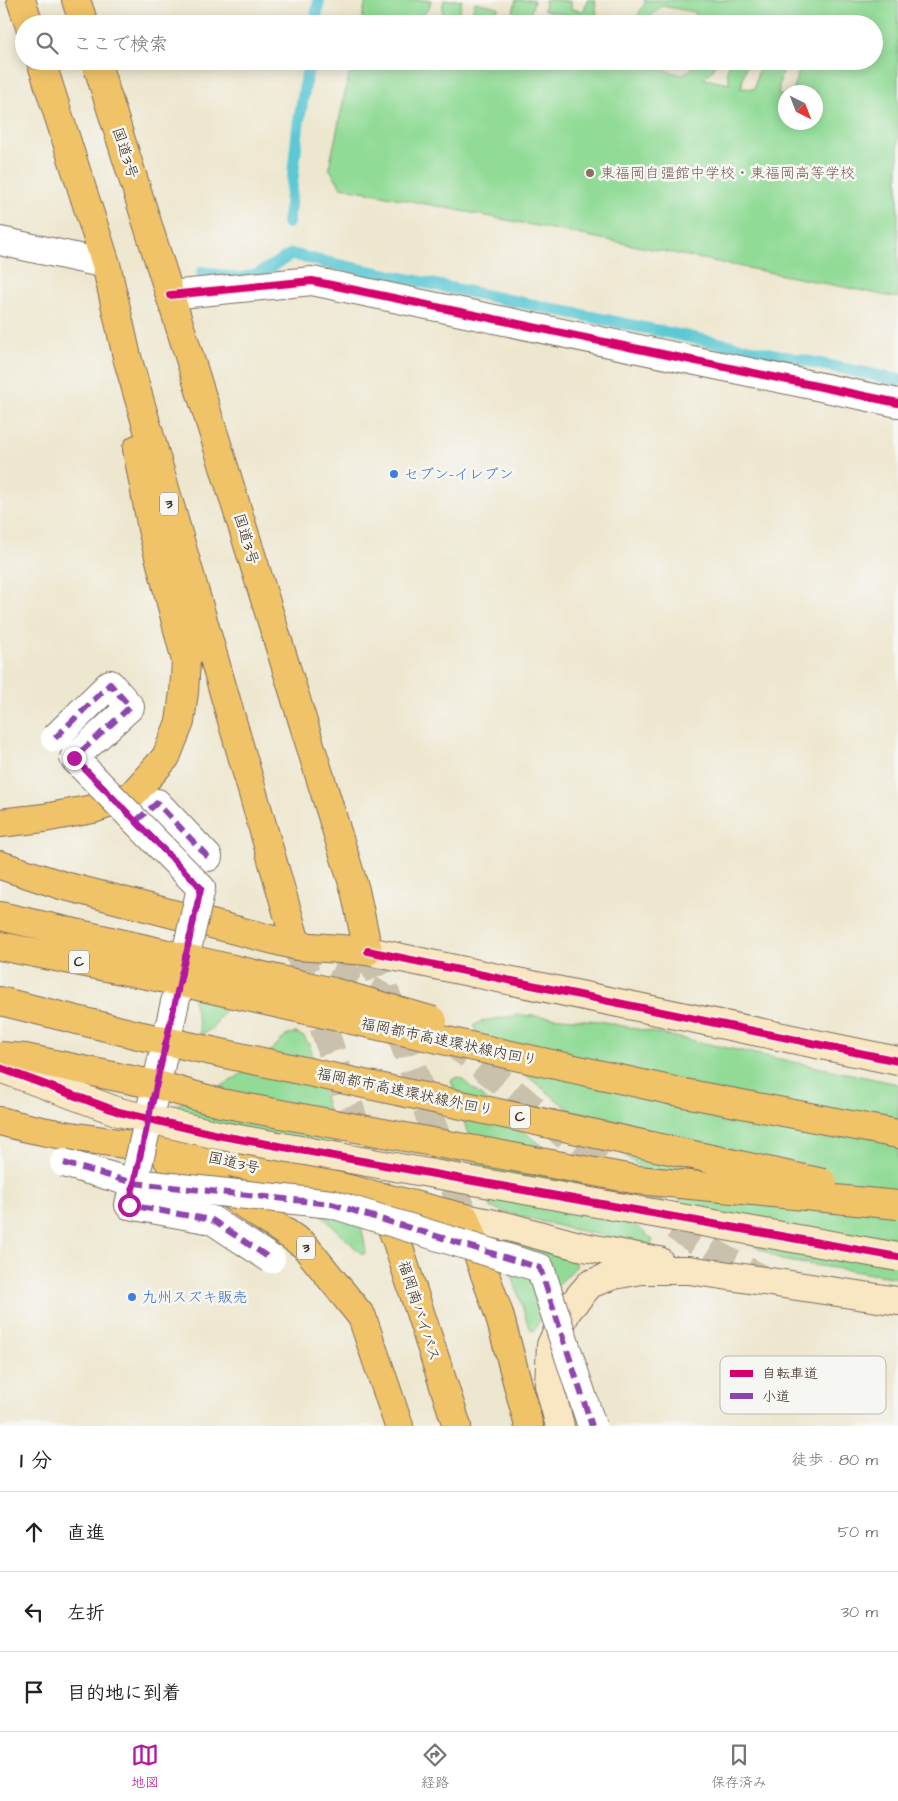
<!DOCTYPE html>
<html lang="ja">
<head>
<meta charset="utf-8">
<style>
	:root { --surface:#fff; --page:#f6f6f6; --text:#222; --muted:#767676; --line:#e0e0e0; --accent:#b5179e }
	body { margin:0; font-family:"Architects Daughter","Klee One",sans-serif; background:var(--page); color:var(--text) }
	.compass { position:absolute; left:778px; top:85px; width:45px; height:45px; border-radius:50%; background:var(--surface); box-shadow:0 2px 12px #0003; rotate:138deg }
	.stop { position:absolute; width:15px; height:15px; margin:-11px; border:4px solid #b5179e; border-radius:50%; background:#fff }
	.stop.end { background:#b5179e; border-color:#fff; box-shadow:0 1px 5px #0008 }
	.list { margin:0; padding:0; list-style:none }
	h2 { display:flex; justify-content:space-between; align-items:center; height:65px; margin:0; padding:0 20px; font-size:21px }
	h2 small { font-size:16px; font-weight:400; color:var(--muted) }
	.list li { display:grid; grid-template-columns:32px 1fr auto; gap:15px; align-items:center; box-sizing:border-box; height:80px; padding:0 20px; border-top:1px solid var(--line) }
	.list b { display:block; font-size:19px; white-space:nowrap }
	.list em { font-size:16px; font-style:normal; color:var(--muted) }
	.icon { flex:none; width:28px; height:28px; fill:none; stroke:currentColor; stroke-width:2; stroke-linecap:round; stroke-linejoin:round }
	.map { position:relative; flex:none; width:898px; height:1426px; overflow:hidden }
	.search { position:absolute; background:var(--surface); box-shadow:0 2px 12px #0003; left:15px; right:15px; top:15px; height:55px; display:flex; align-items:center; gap:12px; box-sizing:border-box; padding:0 18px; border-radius:28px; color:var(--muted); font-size:19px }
	.sheet { height:305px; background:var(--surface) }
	nav { display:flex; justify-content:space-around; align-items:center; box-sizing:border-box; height:70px; border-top:1px solid var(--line); background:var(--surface); font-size:14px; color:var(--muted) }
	nav a { display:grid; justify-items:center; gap:2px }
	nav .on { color:var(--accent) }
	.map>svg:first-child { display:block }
	.green { fill:#92db97; stroke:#66825a }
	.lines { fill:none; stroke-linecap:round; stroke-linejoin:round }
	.stream { stroke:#5cc8d4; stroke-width:12 }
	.secondary-tunnel { stroke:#cac1ac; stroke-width:28; stroke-dasharray:28 14; stroke-linecap:butt }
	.highway-tunnel { stroke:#cac1ac; stroke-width:28; stroke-dasharray:28 14; stroke-linecap:butt }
	.street-casing { stroke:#7a6c5c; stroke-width:30 }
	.secondary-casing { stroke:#7a6c5c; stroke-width:30 }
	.highway-casing { stroke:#7a6c5c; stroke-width:30 }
	.street { stroke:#fff; stroke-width:28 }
	.secondary { stroke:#f9e7c3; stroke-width:28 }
	.highway { stroke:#f0c369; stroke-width:28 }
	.street-bridge-casing { stroke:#7a6c5c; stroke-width:30; stroke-linecap:butt }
	.secondary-bridge-casing { stroke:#7a6c5c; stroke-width:30; stroke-linecap:butt }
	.highway-bridge-casing { stroke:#7a6c5c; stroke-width:30; stroke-linecap:butt }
	.street-bridge { stroke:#fff; stroke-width:28 }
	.secondary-bridge { stroke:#f9e7c3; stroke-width:28 }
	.highway-bridge { stroke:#f0c369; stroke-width:28 }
	.quiet { stroke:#8e44ad; stroke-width:6; stroke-dasharray:12 6; stroke-linecap:butt }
	.cycleway-casing { stroke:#f6f6f2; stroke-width:11 }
	.cycleway { stroke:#d6006c; stroke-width:8 }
	.route { stroke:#b5179e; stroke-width:6 }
	.education-dot { fill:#8d6e63; stroke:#f6f6f2; stroke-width:2 }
	.shop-dot { fill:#3f7fe0; stroke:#f6f6f2; stroke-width:2 }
	.labels { text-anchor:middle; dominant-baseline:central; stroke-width:5; stroke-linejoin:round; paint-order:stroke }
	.shield { fill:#f6f6f2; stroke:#73675e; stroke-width:1 }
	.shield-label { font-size:14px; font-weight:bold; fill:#3b2a1e }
	.street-label { font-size:15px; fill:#3b2a1e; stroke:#f6f6f2 }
	.education-label { font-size:15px; fill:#785e54; stroke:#f6f6f2; text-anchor:start }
	.shop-label { font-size:15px; fill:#366cbe; stroke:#f6f6f2; text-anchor:start }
	.key { fill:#f6f6f2; stroke:#beb9b2; stroke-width:1 }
	.key-label { font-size:14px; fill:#3b2a1e }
</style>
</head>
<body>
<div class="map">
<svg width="898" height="1426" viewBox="0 0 898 1426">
	<rect width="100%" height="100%" fill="#f6f6f2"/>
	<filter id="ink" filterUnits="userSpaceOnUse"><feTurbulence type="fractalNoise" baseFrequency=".02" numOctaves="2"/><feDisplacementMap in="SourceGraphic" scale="10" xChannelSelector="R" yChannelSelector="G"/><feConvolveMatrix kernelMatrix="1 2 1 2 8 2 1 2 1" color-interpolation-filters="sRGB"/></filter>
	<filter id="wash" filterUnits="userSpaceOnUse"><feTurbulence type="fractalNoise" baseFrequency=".0096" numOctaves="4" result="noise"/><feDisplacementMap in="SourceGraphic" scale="20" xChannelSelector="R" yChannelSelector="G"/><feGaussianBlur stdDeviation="1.12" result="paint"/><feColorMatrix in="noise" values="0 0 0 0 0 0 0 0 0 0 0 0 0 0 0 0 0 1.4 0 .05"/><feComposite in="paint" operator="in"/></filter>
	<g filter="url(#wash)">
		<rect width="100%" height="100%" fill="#eee7cf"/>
		<!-- green -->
		<path class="green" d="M 366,0 L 431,0 L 429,9 L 419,18 L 445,23 L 442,10 L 444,0 L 462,0 L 457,24 L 361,24 Z
			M 516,0 L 534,0 L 531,12 L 534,19 L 557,24 L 510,24 Z
			M 545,0 L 559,0 L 571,2 L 571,9 L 584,11 L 587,0 L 595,0 L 598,24 L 578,24 L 571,16 L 544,10 Z
			M 643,0 L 898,0 L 898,298 L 341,187 L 329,168 L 352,61 L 645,61 L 651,67 L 683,75 L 694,66 L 695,61 L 715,61 L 713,70 L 704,79 L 730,84 L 727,71 L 729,61 L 747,61 L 741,88 L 754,89 L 760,63 L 782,68 L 778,94 L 785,97 L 786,122 L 816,122 L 816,92 L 793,92 L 801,61 L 874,61 L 874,24 L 736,24 L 720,21 L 721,24 L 703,24 L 694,12 L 662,6 L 652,15 L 650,24 L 633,24 L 646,1 Z
			M 475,2 L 498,7 L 495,24 L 469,24 Z
			M 188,976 L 224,996 L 225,1009 L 213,1028 L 201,1035 Z
			M 520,1015 L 599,1021 L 898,1084 L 898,1278 L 781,1260 L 734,1235 L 690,1208 L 478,1036 L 474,1025 L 482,1021 Z
			M 296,1033 L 304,1037 L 310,1046 L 344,1168 L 341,1173 L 333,1172 L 146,1130 L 145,1115 L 206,1095 L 229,1082 L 259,1062 L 288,1034 Z
			M 459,1077 L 653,1240 L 651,1245 L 570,1229 L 491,1208 L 451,1080 Z
			M 307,1199 L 357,1204 L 366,1251 L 364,1254 L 362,1254 L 334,1228 Z
			M 509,1240 L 573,1261 L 577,1266 L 556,1287 L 534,1331 L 529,1328 L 503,1247 L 504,1243 Z"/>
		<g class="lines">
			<!-- stream -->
			<path class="stream" d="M 315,24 L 319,0
				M 288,223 L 298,127 L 309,61
				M 202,272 L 238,279 L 258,274 L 292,254 L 324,262 L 898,380"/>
		</g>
	</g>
	<g filter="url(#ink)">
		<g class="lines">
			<!-- secondary-tunnel -->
			<path class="secondary-tunnel" d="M 297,946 L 399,1007
				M 447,1040 L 469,1055 L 670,1223 L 724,1259 L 763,1279"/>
			<!-- highway-tunnel -->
			<path class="highway-tunnel" d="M 297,946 L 379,1196
				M 368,951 L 389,1001 L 465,1218"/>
			<defs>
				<path id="street" d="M 0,241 L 106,264
					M 170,295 L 312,281 L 898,403
					M 136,821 L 157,803 L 208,857"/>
				<path id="secondary" d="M 368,951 L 898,1061
					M 465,1218 L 509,1227 L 579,1246 L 659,1261
					M 560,1426 L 549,1385 L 551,1345 L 567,1311 L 590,1284 L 614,1275 L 641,1270 L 689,1270 L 898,1301"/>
				<path id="highway" d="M 21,0 L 29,24
					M 76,0 L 84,24
					M 41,61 L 106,264 L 127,357 L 297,946
					M 0,823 L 44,818 L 93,809 L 131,796 L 166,757 L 180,722 L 184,692 L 186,661 L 152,529 L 137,449
					M 0,865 L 61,885 L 297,946 L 368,951 L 355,890 L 215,438 L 96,61
					M 0,916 L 163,953
					M 0,946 L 157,977
					M 0,1001 L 142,1036
					M 674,1091 L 898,1134
					M 0,1121 C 67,1140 138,1143 206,1157 C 293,1175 379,1196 465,1218 L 499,1314 L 529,1426
					M 168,1160 L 201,1175 L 304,1245 L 362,1317 L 399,1426
					M 382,1202 L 397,1242 L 457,1426"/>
			</defs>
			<!-- street casing -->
			<use href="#street" class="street-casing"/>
			<!-- secondary casing -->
			<use href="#secondary" class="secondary-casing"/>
			<!-- highway casing -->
			<use href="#highway" class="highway-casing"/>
			<!-- street -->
			<use href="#street" class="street"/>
			<!-- secondary -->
			<use href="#secondary" class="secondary"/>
			<!-- highway -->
			<use href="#highway" class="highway"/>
			<defs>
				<path id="street-bridge" d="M 55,738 L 110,684 L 130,707 L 74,758 L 201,888 L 129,1205 L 212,1220 L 271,1259
					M 64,1163 L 134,1183 L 332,1204 L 540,1268 L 592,1426"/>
				<path id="secondary-bridge" d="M 0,1068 L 119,1112 L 222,1136 L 898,1257"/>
				<path id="highway-bridge" d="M 163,953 L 333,992 L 433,1021
					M 157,977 L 674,1091
					M 142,1036 L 823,1183
					M 0,1056 L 25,1058 L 161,1086 L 221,1103 L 638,1180 L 898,1205"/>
			</defs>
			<!-- street-bridge casing -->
			<use href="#street-bridge" class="street-bridge-casing"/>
			<!-- secondary-bridge casing -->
			<use href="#secondary-bridge" class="secondary-bridge-casing"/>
			<!-- highway-bridge casing -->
			<use href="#highway-bridge" class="highway-bridge-casing"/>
			<!-- street-bridge -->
			<use href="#street-bridge" class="street-bridge"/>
			<!-- secondary-bridge -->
			<use href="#secondary-bridge" class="secondary-bridge"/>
			<!-- highway-bridge -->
			<use href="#highway-bridge" class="highway-bridge"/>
			<!-- quiet -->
			<path class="quiet" d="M 55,738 L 110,684 L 130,707 L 74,758 L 201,888 L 129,1205 L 212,1220 L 271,1259
				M 136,821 L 157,803 L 208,857
				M 64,1163 L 134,1183 L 332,1204 L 540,1268 L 592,1426"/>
			<defs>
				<path id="cycleway" d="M 170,295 L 312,281 L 898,403
					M 368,951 L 898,1061
					M 0,1068 L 119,1112 L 222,1136 L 898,1257"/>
			</defs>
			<!-- cycleway casing -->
			<use href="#cycleway" class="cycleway-casing"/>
			<!-- cycleway -->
			<use href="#cycleway" class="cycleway"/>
		</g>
	</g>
	<g class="lines" filter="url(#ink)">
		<!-- route -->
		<path class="route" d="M 74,758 L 201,888 L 129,1205"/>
	</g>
	<!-- markers -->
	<circle class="education-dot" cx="590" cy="173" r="5"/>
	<g class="shop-dot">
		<circle cx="394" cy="474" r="5"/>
		<circle cx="132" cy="1297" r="5"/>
	</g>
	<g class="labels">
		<!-- shield labels -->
		<g class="shield">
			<rect x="160" y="492.5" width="18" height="23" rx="4"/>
			<rect x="69" y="950.5" width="20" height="23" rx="4"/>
			<rect x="510" y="1105.5" width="20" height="23" rx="4"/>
			<rect x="297" y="1236.5" width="18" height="23" rx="4"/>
		</g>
		<g class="shield-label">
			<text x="169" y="504">3</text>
			<text x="79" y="962">C</text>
			<text x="520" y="1117">C</text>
			<text x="306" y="1248">3</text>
		</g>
		<!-- street labels -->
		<g class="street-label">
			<text transform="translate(125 153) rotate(72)">国道3号</text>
			<text transform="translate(246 539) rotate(73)">国道3号</text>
			<text transform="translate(449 1042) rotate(12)">福岡都市高速環状線内回り</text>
			<text transform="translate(405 1092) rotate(12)">福岡都市高速環状線外回り</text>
			<text transform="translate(234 1163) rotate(13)">国道3号</text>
			<text transform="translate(419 1311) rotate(72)">福岡南バイパス</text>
		</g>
		<!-- education labels -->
		<g class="education-label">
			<text x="600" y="173">東福岡自彊館中学校・東福岡高等学校</text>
		</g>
		<!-- shop labels -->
		<g class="shop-label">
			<text x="404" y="474">セブン-イレブン</text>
			<text x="142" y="1297">九州スズキ販売</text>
		</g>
	</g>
	<!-- legend -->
	<rect x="720" y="1356" width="166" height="58" rx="8" class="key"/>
	<rect x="730" y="1370" width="23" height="7" fill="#d6006c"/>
	<rect x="730" y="1393" width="23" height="6" fill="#8e44ad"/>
	<g class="key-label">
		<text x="762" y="1378">自転車道</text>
		<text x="762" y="1401">小道</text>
	</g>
</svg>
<svg class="compass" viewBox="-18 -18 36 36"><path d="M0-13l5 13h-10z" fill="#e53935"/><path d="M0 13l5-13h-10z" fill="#767676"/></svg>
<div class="stop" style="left:129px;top:1205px"></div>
<div class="stop end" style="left:74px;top:758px"></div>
<div class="search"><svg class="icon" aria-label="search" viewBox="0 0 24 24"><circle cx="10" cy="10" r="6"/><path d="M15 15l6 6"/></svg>ここで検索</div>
</div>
<section class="sheet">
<h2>1 分<small>徒歩 · 80 m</small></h2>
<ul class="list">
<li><svg class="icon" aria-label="ahead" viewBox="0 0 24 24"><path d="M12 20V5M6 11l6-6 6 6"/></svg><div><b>直進</b></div><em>50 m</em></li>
<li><svg class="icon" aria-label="left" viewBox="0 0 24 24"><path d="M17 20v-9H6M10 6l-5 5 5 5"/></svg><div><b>左折</b></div><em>30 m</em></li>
<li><svg class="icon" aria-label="arrive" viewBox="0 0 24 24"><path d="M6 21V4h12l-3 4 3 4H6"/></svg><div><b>目的地に到着</b></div></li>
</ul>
</section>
<nav>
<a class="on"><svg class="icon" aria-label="map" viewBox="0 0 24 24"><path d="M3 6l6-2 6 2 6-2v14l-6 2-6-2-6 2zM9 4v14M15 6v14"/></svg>地図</a>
<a><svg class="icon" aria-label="directions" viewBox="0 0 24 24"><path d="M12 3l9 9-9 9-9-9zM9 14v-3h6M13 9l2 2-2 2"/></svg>経路</a>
<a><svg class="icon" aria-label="saved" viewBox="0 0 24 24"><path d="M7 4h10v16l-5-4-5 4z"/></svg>保存済み</a>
</nav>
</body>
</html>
